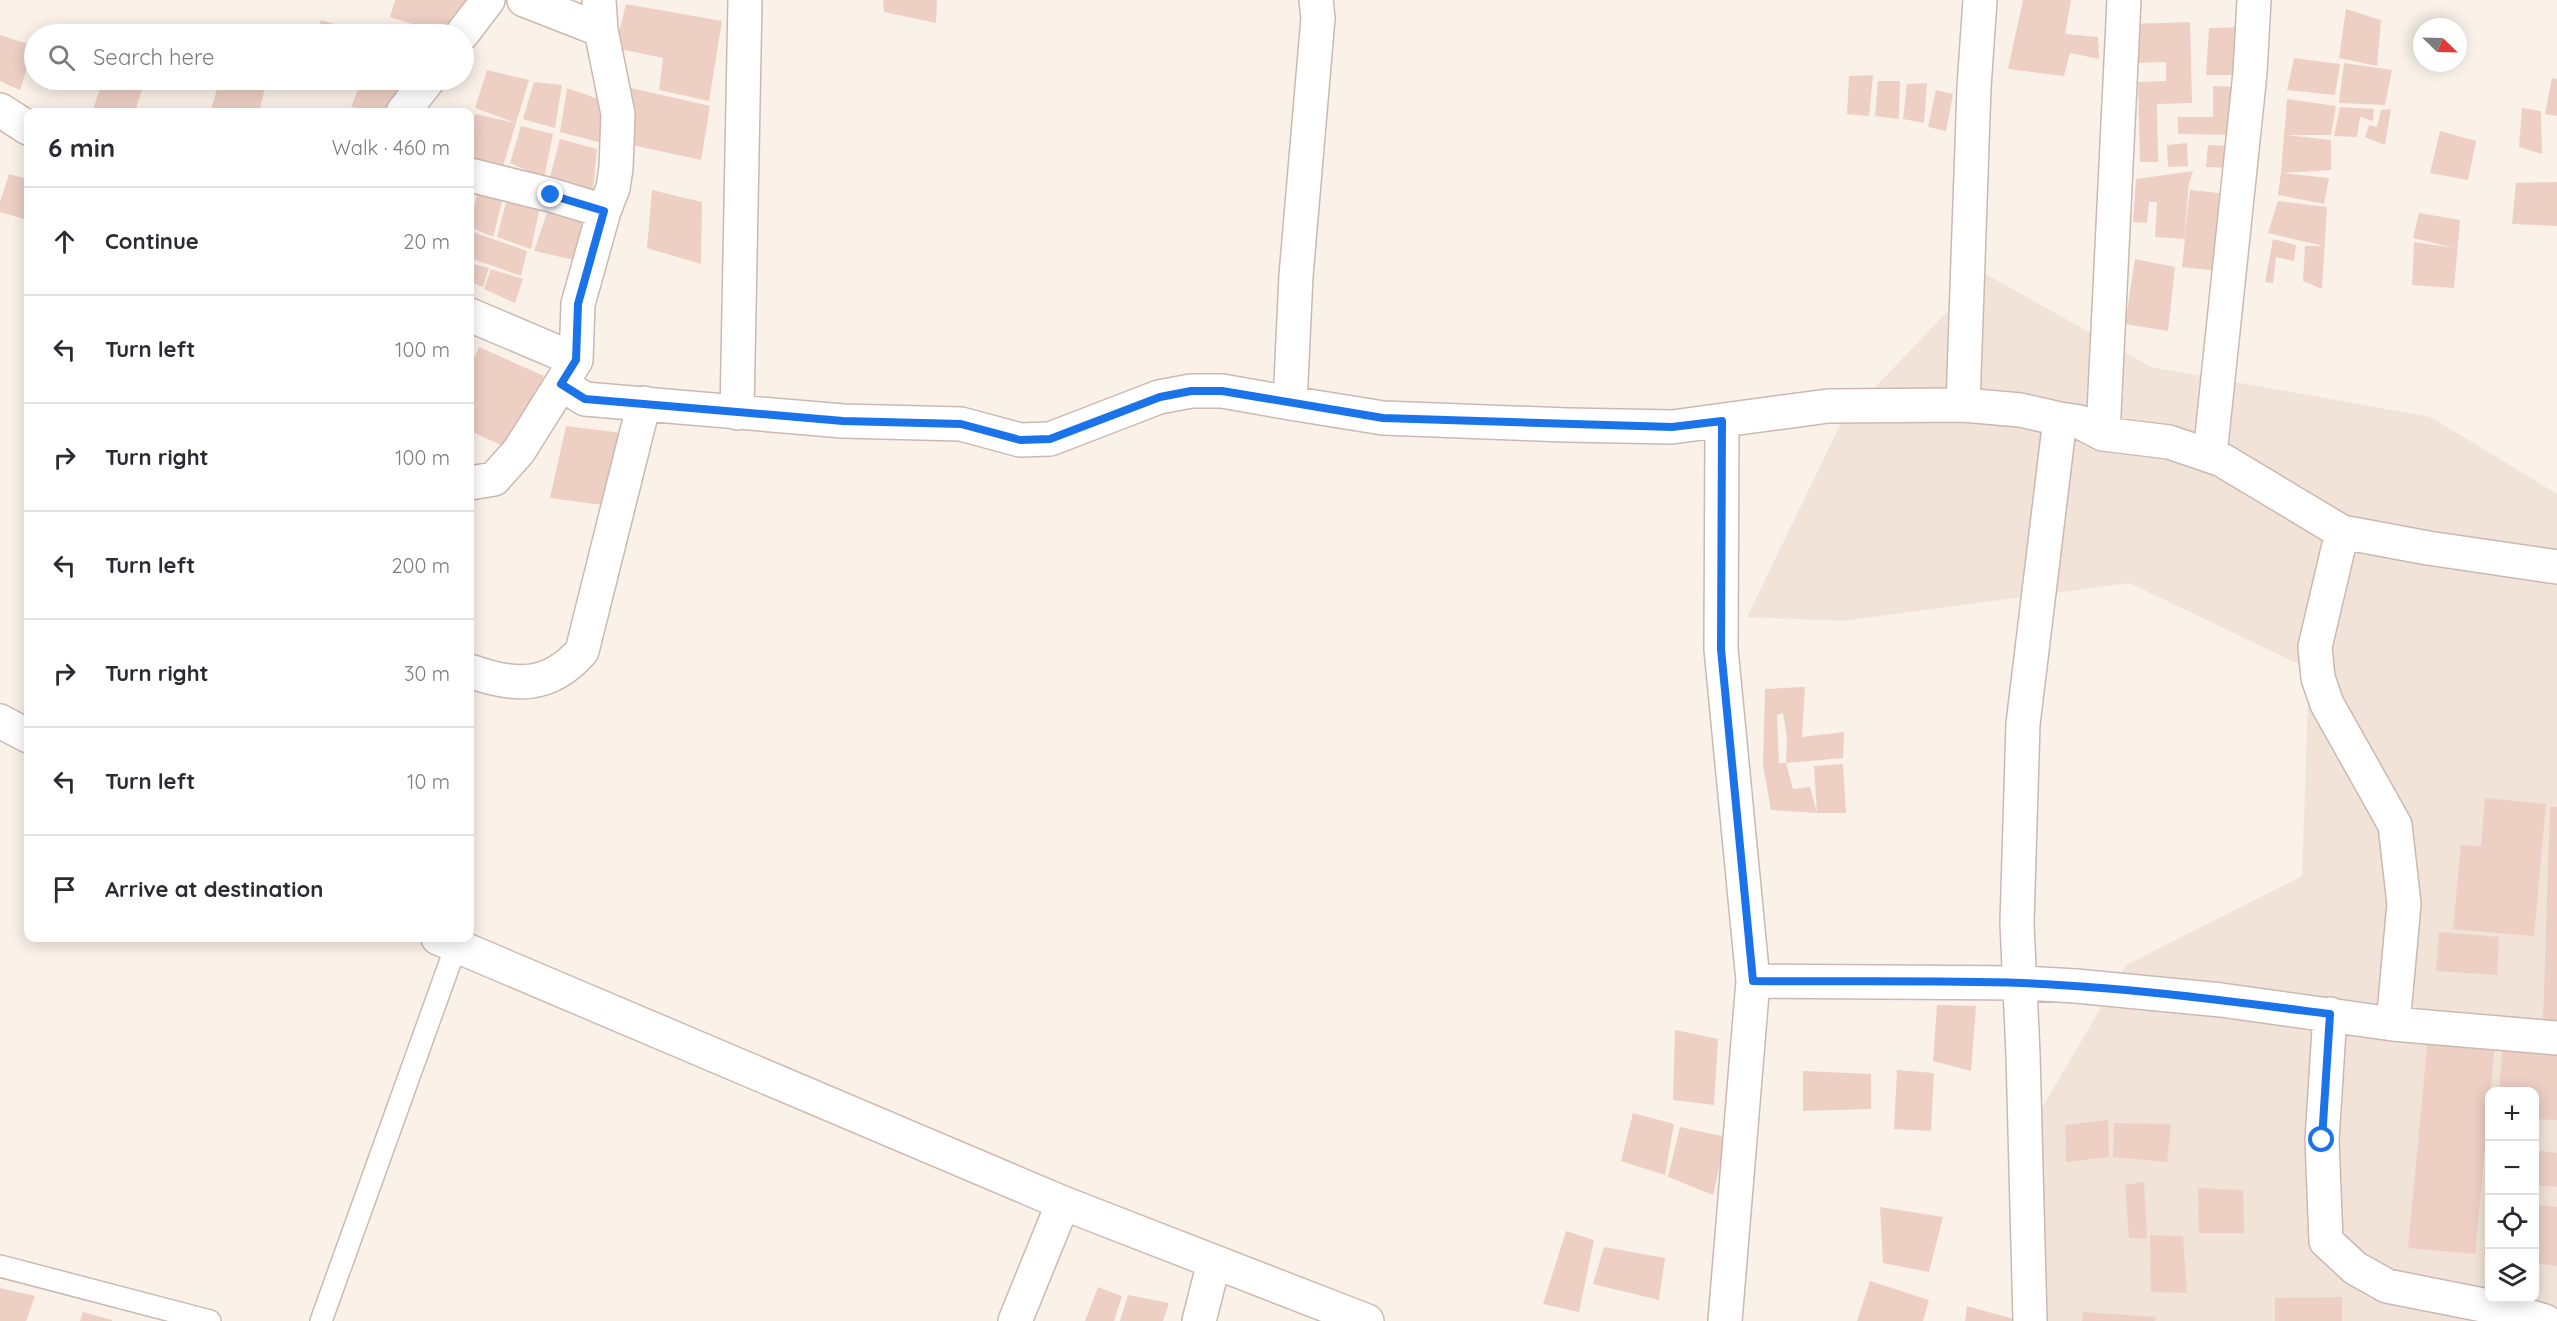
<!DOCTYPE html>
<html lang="en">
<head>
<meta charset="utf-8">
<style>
	:root { --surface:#fff; --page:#f2f2f3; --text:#2b2b33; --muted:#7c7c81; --line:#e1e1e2 }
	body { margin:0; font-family:Quicksand,sans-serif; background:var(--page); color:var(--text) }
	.controls { position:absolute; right:18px; bottom:18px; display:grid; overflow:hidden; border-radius:12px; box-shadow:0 3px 15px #0003 }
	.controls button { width:54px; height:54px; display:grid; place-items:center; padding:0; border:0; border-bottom:2px solid var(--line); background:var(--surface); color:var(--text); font:30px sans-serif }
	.compass { position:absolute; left:2413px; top:18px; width:54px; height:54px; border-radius:50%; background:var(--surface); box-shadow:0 3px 15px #0003; rotate:113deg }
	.stop { position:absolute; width:18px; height:18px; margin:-14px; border:4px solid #1a73e8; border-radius:50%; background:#fff }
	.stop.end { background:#1a73e8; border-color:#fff; box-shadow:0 2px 6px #0008 }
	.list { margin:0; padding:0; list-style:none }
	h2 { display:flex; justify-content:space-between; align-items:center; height:78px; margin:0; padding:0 24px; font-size:26px }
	h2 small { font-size:20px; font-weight:400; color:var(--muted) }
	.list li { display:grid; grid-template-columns:39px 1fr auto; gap:18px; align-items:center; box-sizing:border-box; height:108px; padding:0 24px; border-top:2px solid var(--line) }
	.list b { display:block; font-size:22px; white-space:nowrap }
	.list em { font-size:20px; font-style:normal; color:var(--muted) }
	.icon { flex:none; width:33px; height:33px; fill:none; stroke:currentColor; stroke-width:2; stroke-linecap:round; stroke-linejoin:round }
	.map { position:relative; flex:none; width:2557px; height:1321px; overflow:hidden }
	.search { position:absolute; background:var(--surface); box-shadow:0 3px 15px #0003; left:24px; top:24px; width:450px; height:66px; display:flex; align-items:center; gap:15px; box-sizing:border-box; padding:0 21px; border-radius:33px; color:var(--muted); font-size:22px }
	.panel { position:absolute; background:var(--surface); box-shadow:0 3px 15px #0003; left:24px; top:108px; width:450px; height:834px; border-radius:12px }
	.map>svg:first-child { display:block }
	.residential { fill:#f1e3d8; fill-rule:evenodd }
	.building { fill:#edcfc4 }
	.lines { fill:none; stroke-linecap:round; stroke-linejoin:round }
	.lane-casing { stroke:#cbb9b0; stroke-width:24 }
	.street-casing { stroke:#cbb9b0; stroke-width:36 }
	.secondary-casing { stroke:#cfbbb1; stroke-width:36 }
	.lane { stroke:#fff; stroke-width:21 }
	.street { stroke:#fff; stroke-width:33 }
	.secondary { stroke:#fff; stroke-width:33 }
	.route { stroke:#1a73e8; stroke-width:8 }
</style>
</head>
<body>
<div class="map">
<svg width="2557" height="1321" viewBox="0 0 2557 1321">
	<rect width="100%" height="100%" fill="#faf2e9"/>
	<!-- residential -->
	<path class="residential" d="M 1984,273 L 2151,367 L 2431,417 L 2557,494 L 2557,1321 L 2048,1321 L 2036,1118 L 2126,965 L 2302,876 L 2309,669 L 2129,583 L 1843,621 L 1747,617 L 1841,423 ZM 2490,1092 L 2534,1092 L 2534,1298 L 2490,1298 Z"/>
	<!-- building -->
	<path class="building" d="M 395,0 L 472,0 L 461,34 L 444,34 L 390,17 Z
		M 883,0 L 937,0 L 936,23 L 884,12 Z
		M 2023,0 L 2071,0 L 2065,34 L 2098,37 L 2099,59 L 2070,53 L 2064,76 L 2008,69 Z
		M 626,4 L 722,21 L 709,101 L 659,90 L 663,58 L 615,48 Z
		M 2346,9 L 2381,20 L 2377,66 L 2339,58 Z
		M 321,20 L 364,34 L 317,34 Z
		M 2190,22 L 2192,103 L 2157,104 L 2158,162 L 2140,162 L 2138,82 L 2166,81 L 2166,62 L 2133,63 L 2132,24 Z
		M 2250,27 L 2242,75 L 2206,75 L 2209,28 Z
		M 0,35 L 34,46 L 20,90 L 0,81 Z
		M 2294,58 L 2340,64 L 2335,95 L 2287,90 Z
		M 2344,63 L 2392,70 L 2385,105 L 2339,103 Z
		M 487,70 L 529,80 L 503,166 L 470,159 L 470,134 L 475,114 L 516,123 L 475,108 Z
		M 1873,75 L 1869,116 L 1847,114 L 1849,76 Z
		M 2552,78 L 2557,79 L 2557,116 L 2545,114 Z
		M 103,80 L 145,80 L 135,112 L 92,112 Z
		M 220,80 L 253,80 L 266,84 L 259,112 L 210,112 Z
		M 1878,81 L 1900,81 L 1899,119 L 1875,116 Z
		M 361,82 L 398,88 L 390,112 L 351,107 Z
		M 534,82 L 562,85 L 555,128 L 523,119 Z
		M 1927,83 L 1924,123 L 1903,119 L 1907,84 Z
		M 2213,86 L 2237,87 L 2236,135 L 2178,134 L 2178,117 L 2213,117 Z
		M 567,88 L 607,102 L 602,143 L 560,132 Z
		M 631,88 L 710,106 L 701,160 L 632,145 Z
		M 1936,90 L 1953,94 L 1946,131 L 1928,127 Z
		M 2287,99 L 2336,106 L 2331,135 L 2285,135 L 2331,140 L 2331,170 L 2281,173 Z
		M 2340,107 L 2374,109 L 2373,121 L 2360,117 L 2357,137 L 2334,136 Z
		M 2522,108 L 2541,111 L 2542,154 L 2519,147 Z
		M 2391,109 L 2385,145 L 2365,137 L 2369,125 L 2377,127 L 2381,110 Z
		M 521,126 L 553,134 L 544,178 L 510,163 Z
		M 2440,131 L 2476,141 L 2468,180 L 2430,173 Z
		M 560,139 L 597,149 L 593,190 L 550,177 Z
		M 2187,143 L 2188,166 L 2168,167 L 2167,145 Z
		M 2208,145 L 2232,146 L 2231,168 L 2206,167 Z
		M 2193,171 L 2189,182 L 2184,237 L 2190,190 L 2228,194 L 2219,271 L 2182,267 L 2185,239 L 2155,237 L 2157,202 L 2149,202 L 2147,223 L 2133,222 L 2136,179 Z
		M 2281,173 L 2329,178 L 2324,204 L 2278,195 Z
		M 9,174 L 28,179 L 28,220 L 0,212 L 0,202 Z
		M 2557,182 L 2557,226 L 2512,224 L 2516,183 Z
		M 479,186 L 504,194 L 493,237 L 470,227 Z
		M 652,190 L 702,202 L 701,264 L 647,248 Z
		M 508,195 L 541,202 L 531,249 L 497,237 Z
		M 2278,201 L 2327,207 L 2322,289 L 2303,281 L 2305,246 L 2323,246 L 2268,233 Z
		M 550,204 L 594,215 L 583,262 L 534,251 Z
		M 2419,213 L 2460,220 L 2454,288 L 2412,285 L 2414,242 L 2455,248 L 2413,238 Z
		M 470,231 L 527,251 L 521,276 L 470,258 Z
		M 2273,239 L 2296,245 L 2294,261 L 2276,257 L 2273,283 L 2265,282 Z
		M 2135,259 L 2175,267 L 2168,331 L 2125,324 Z
		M 470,263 L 489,268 L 483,287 L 470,282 Z
		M 491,269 L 523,279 L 515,303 L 484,289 Z
		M 479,347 L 544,376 L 512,450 L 470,431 L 470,368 Z
		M 566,426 L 630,434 L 610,506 L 550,498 Z
		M 1805,687 L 1802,737 L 1844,732 L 1843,758 L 1786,763 L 1787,738 L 1783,713 L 1777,715 L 1779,763 L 1786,763 L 1793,789 L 1810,787 L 1817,813 L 1771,810 L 1763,765 L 1765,689 Z
		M 1843,764 L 1846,813 L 1817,813 L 1814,766 Z
		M 2485,798 L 2546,804 L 2534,936 L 2453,929 L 2461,845 L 2481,846 Z
		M 2550,807 L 2557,807 L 2557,1020 L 2543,1020 Z
		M 2439,932 L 2499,937 L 2497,975 L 2436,971 Z
		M 1937,1005 L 1976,1006 L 1971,1071 L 1933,1061 Z
		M 1675,1030 L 1718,1039 L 1714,1105 L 1673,1100 Z
		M 2428,1037 L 2495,1043 L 2475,1254 L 2408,1248 Z
		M 2503,1042 L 2557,1045 L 2557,1120 L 2535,1119 L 2534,1092 L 2499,1092 Z
		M 1897,1070 L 1934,1073 L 1931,1131 L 1894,1129 Z
		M 1803,1071 L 1871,1074 L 1871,1109 L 1803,1111 Z
		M 1633,1113 L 1674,1124 L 1665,1175 L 1621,1161 Z
		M 2108,1120 L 2109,1157 L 2066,1162 L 2065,1125 Z
		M 2114,1123 L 2171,1124 L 2167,1162 L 2113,1157 Z
		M 1680,1127 L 1726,1137 L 1713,1195 L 1668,1177 Z
		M 2535,1150 L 2557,1153 L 2557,1187 L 2535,1185 Z
		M 2144,1182 L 2147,1239 L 2129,1238 L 2125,1185 Z
		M 2198,1188 L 2243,1190 L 2244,1233 L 2199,1233 Z
		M 2535,1204 L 2557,1207 L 2557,1266 L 2535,1263 Z
		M 1880,1207 L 1943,1217 L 1929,1272 L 1883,1263 Z
		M 2488,1229 L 2490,1229 L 2490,1256 L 2484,1255 Z
		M 1566,1231 L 1594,1240 L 1579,1312 L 1543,1304 Z
		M 2150,1235 L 2183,1236 L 2187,1293 L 2151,1292 Z
		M 1604,1247 L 1665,1258 L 1659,1300 L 1593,1284 Z
		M 1870,1281 L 1929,1300 L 1923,1321 L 1857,1321 Z
		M 1098,1287 L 1122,1296 L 1114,1321 L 1085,1321 Z
		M 0,1288 L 35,1296 L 26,1321 L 0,1321 Z
		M 1128,1295 L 1169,1303 L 1163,1321 L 1120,1321 Z
		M 2342,1297 L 2342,1321 L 2275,1321 L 2275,1298 Z
		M 1967,1306 L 2017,1320 L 2017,1321 L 1965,1321 Z
		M 83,1312 L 112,1320 L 112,1321 L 80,1321 Z
		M 2083,1312 L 2156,1317 L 2155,1321 L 2082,1321 Z"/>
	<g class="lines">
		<defs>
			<path id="lane" d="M 0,1266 L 210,1321
				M 321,1321 L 456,946"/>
			<path id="street" d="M 524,0 L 601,30
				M 1316,0 L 1318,18 L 1296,276 L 1290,403 L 1383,418 L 1567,425 L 1672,427 L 1828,406 L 1963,405 L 2020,410 L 2060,419
				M 462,34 L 488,0
				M 0,110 L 28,128
				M 403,112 L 428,80
				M 470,175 L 551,195 L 604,211
				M 470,315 L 576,360
				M 561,384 L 585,399 L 843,421 L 961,424 L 1020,440 L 1050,439 L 1159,397 L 1191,391 L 1222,391 L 1290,403
				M 1963,405 L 1974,87 L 1980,0
				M 737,413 L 745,0
				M 1722,421 L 1721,649 L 1753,981 L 2021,983 L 2076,986 L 2221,1000 L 2393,1024 L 2557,1038
				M 2103,434 L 2124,0
				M 2210,455 L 2250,73 L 2254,0
				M 470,483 L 494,479 L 519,451 L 576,360 L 578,304 L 604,211 L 613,188 L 616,168 L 618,114 L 601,30 L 599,0
				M 2342,532 L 2315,647 L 2318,678 L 2327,704 L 2395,825 L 2404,904 L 2393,1024
				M 470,671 C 514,687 549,689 582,651 L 644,403
				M 2330,1014 L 2322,1140 L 2326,1241 L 2355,1268 L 2387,1286 L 2503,1309 L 2545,1321
				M 1015,1321 L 1063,1203
				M 1199,1321 L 1214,1262
				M 1725,1321 L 1753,981
				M 2030,1321 L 2023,1054 L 2017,923 L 2023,724 L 2060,419 L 2080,422 L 2103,434 L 2169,442 L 2222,460 L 2342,532 L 2428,548 L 2557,567"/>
			<path id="secondary" d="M 0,721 L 28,736
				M 438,938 L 1063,1203 L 1367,1321"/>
		</defs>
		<!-- lane casing -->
		<use href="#lane" class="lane-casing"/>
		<!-- street casing -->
		<use href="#street" class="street-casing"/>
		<!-- secondary casing -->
		<use href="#secondary" class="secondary-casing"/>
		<!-- lane -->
		<use href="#lane" class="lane"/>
		<!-- street -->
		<use href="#street" class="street"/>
		<!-- secondary -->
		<use href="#secondary" class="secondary"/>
	</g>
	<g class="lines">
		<!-- route -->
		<path class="route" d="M 551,195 L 604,211 L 578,304 L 576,360 L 561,384 L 585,399 L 843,421 L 961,424 L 1020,440 L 1050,439 L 1160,397 L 1191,391 L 1222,391 L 1383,418 L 1672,427 L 1722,421 L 1721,649 L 1753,981 C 1842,982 1932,980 2022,983 C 2125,987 2228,1001 2330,1014 L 2322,1140"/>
	</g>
</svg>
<div class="controls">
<button>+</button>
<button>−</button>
<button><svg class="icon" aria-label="locate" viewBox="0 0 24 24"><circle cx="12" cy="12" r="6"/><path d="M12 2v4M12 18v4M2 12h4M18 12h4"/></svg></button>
<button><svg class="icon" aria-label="layers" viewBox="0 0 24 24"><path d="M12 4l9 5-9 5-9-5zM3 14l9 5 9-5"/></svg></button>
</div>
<svg class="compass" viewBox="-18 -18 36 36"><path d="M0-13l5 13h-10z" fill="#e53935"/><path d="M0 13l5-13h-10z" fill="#7c7c81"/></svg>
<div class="stop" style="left:2322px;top:1140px"></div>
<div class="stop end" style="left:551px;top:195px"></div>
<div class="search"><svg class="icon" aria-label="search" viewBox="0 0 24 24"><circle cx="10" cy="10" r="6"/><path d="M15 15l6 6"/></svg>Search here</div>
<section class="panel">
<h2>6 min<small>Walk · 460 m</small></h2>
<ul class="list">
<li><svg class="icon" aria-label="ahead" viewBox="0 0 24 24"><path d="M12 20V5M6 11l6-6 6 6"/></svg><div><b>Continue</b></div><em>20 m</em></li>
<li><svg class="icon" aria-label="left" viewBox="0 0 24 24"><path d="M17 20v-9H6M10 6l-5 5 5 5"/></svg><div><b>Turn left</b></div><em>100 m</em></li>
<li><svg class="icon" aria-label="right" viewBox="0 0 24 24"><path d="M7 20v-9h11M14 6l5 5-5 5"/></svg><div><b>Turn right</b></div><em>100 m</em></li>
<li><svg class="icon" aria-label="left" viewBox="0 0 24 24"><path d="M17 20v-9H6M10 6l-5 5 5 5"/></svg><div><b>Turn left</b></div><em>200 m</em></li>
<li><svg class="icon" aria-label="right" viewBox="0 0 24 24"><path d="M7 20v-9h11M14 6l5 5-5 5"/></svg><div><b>Turn right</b></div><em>30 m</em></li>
<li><svg class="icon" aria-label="left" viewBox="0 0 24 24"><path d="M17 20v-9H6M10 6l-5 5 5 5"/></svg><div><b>Turn left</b></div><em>10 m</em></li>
<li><svg class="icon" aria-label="arrive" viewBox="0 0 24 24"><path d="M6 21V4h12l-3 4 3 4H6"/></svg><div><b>Arrive at destination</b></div></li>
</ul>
</section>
</div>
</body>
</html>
